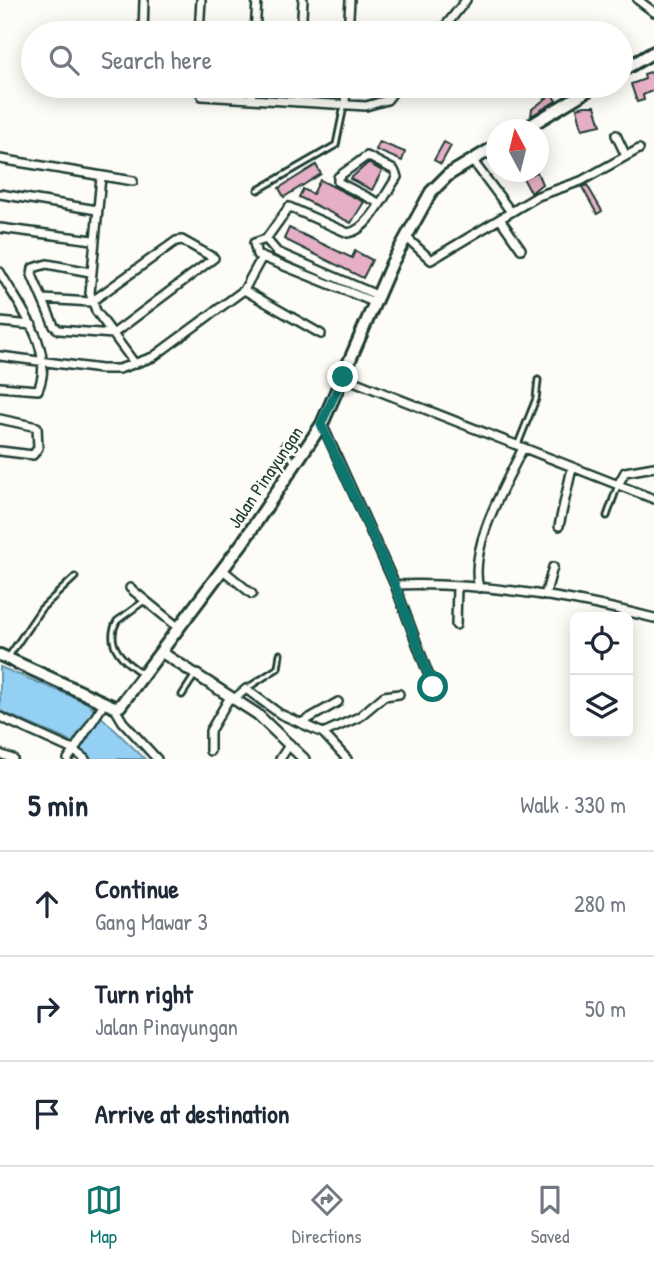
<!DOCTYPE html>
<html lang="en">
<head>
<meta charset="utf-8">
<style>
	:root { --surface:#fff; --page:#f2f2f3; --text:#1f2937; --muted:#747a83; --line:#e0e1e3; --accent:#0f766e }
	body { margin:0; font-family:"Patrick Hand",sans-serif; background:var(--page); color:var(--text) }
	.controls { position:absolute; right:21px; bottom:21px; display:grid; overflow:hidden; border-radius:10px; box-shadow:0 4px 18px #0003 }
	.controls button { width:63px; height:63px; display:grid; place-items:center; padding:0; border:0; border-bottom:2px solid var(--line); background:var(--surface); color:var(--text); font:35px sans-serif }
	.compass { position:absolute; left:486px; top:119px; width:63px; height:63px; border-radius:50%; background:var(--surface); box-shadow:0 4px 18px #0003; rotate:353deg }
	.stop { position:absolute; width:21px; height:21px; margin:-16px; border:5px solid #0f766e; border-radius:50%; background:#fff }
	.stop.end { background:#0f766e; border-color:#fff; box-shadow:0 2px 7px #0008 }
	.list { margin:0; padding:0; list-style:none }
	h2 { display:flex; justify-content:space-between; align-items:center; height:91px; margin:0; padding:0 28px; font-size:30px }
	h2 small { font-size:23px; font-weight:400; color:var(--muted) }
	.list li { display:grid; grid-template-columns:46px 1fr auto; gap:21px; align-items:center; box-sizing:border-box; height:105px; padding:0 28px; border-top:2px solid var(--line) }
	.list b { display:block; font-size:26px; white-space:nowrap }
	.list p { margin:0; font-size:23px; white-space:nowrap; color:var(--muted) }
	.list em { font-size:23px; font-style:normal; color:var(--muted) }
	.icon { flex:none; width:38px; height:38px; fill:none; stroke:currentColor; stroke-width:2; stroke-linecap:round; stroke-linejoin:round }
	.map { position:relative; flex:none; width:654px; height:759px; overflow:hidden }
	.search { position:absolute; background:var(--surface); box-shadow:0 4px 18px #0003; left:21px; right:21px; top:21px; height:77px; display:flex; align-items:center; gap:18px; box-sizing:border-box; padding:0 24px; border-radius:38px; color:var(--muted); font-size:26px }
	.sheet { height:406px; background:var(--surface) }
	nav { display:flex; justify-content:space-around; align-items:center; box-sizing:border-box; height:98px; border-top:2px solid var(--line); background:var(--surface); font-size:19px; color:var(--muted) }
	nav a { display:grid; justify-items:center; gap:4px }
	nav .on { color:var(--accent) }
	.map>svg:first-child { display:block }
	.water { fill:#94d0f4; stroke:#6595a7; stroke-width:2 }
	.building { fill:#e6afc5; stroke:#1f3d34; stroke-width:2 }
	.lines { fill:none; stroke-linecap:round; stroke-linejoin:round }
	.service-casing { stroke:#1f3d34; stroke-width:9 }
	.minor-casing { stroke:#1f3d34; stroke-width:12 }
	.tertiary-casing { stroke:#1f3d34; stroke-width:14 }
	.secondary-casing { stroke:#1f3d34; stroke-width:16 }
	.service { stroke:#fdfcf7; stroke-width:3.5 }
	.minor { stroke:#fdfcf7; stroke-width:7 }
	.tertiary { stroke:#fdfcf7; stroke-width:9 }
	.secondary { stroke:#fdfcf7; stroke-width:10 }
	.route { stroke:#0f766e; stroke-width:9 }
	.labels { text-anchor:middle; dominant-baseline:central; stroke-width:5; stroke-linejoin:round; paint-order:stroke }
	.street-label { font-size:19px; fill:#1f3d34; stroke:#fdfcf7 }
</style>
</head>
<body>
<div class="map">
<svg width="654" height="759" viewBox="0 0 654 759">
	<rect width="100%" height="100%" fill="#fdfcf7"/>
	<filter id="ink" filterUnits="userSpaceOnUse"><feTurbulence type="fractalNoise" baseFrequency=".0143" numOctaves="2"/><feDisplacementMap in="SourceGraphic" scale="14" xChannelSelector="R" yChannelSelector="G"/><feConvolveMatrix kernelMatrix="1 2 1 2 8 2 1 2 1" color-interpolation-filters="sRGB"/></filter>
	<g filter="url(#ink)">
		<!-- water -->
		<path class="water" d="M 0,667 L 86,702 L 145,759 L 90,759 L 70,741 L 0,711 Z"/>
		<!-- building -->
		<path class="building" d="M 650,72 L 654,75 L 654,90 L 643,95 L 644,100 L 637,102 L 631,84 L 645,79 L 644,74 Z
			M 552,94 L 556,101 L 531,116 L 532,109 Z
			M 585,106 L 595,106 L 601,125 L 582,129 L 577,108 Z
			M 379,142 L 405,152 L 402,161 L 376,150 Z
			M 444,142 L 451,146 L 441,164 L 434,160 Z
			M 368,163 L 382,171 L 372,190 L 350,179 Z
			M 316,165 L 321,174 L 284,197 L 279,188 Z
			M 537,172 L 542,184 L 531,193 L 523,178 Z
			M 320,180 L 364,202 L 351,223 L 299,197 L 303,189 L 313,194 Z
			M 587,185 L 602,211 L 597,214 L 582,187 Z
			M 289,228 L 352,258 L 355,251 L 372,260 L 363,278 L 284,239 Z"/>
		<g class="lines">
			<defs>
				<path id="service" d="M 258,190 L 336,145 L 344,106
					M 518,444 L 536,399 L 538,380
					M 295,463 L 284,450 L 285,444 L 292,443 L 304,450
					M 607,516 L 618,485
					M 9,656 L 41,609 L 75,577
					M 143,674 C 124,662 104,645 117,621 L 144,601
					M 246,689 L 278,668 L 280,654
					M 182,695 L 195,675"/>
				<path id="minor" d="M 638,0 L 654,12
					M 143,33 L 144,0
					M 199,33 L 201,0
					M 255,33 L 257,0
					M 301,33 L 303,0
					M 348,33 L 350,0
					M 440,33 L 466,0
					M 197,86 L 202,96 L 366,106 L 387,100 L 398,86
					M 251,99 L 252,86
					M 297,102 L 298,86
					M 345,104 L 346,86
					M 616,135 L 626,156
					M 0,159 L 133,181
					M 473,161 L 511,212
					M 101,177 L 90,293 L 96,311 L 135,364
					M 0,194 L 97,210
					M 500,219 L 521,249
					M 0,228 L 93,240
					M 406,237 L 431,260 L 538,196 L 581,181 L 639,149
					M 266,239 L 289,207 L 348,233 C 368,231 386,193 397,177 L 394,170 L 367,156 L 338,177 L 338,182 L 379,203
					M 0,272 C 18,305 56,349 38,390 L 0,387
					M 244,290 L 321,334
					M 43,299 L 91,302 L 176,241 L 182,240 L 214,258 L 113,334 L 59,330 L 54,326 L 32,275 L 33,268 L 47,264 L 90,272
					M 376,303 L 257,255 L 254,243 L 266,239 L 277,252 L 379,296
					M 0,322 L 32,325
					M 0,356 L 101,369 L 119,369 L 153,357 L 244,290 L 262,257
					M 343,377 L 654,499
					M 0,419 L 37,427 L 38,448 L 33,455 L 0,451
					M 322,424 L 395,585 L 433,687
					M 618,485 L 625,472 L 654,467
					M 559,526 L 572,468
					M 223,570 L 252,594
					M 395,585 C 481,582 571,597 654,618
					M 130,588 L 179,628
					M 479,588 C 468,548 505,485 523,448
					M 545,596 L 553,567
					M 456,625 L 457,586
					M 234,699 L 246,689 L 280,714 L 323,733 L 347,759
					M 114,707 L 123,722 L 157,759
					M 0,717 L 73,750 L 85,759
					M 301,723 L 338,702
					M 323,733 L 359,717 L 384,696 L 399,694
					M 210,751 L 210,731 L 230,697
					M 0,754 L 13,759
					M 68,759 L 105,702
					M 280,759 L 290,744"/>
				<path id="tertiary" d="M 161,652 L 257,714 L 304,759"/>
				<path id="secondary" d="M 621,71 L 654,52
					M 523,130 L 595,86
					M 0,655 L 114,707 L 120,706 L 243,542 L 322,424 L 392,263 L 431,192 L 448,175 L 496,146"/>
			</defs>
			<!-- service casing -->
			<use href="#service" class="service-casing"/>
			<!-- minor casing -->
			<use href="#minor" class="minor-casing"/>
			<!-- tertiary casing -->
			<use href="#tertiary" class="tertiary-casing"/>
			<!-- secondary casing -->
			<use href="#secondary" class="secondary-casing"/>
			<!-- service -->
			<use href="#service" class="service"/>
			<!-- minor -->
			<use href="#minor" class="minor"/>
			<!-- tertiary -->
			<use href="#tertiary" class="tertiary"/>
			<!-- secondary -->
			<use href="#secondary" class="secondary"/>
		</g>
	</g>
	<g class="lines" filter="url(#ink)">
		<!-- route -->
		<path class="route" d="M 343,377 L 321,424 L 395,585 L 433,687"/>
	</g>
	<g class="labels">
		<!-- street labels -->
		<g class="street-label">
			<text transform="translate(265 477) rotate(-56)">Jalan Pinayungan</text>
		</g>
	</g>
</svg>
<div class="controls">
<button><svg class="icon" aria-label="locate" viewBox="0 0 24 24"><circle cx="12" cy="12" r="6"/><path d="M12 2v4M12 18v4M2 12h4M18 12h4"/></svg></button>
<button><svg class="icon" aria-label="layers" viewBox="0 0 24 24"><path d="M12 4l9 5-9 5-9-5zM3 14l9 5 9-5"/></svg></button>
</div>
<svg class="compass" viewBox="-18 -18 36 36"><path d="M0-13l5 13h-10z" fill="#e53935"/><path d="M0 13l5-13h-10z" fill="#747a83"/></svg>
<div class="stop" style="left:433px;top:687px"></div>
<div class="stop end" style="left:343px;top:377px"></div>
<div class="search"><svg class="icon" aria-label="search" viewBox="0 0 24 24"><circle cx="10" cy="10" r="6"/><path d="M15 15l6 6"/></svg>Search here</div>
</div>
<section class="sheet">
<h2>5 min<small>Walk · 330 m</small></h2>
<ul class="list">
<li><svg class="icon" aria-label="ahead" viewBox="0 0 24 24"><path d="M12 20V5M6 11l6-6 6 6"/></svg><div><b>Continue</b><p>Gang Mawar 3</p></div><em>280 m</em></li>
<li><svg class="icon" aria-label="right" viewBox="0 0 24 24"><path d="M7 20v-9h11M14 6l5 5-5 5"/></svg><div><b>Turn right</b><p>Jalan Pinayungan</p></div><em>50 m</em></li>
<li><svg class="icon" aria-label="arrive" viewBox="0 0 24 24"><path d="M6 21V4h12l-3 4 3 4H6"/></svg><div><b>Arrive at destination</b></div></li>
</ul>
</section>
<nav>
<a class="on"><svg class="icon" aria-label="map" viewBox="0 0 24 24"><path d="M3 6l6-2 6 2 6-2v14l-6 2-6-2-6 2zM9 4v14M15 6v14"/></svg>Map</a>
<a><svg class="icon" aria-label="directions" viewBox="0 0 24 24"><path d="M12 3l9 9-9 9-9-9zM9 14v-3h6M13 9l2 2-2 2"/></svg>Directions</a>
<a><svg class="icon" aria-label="saved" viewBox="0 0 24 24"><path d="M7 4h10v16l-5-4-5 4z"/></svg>Saved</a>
</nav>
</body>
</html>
